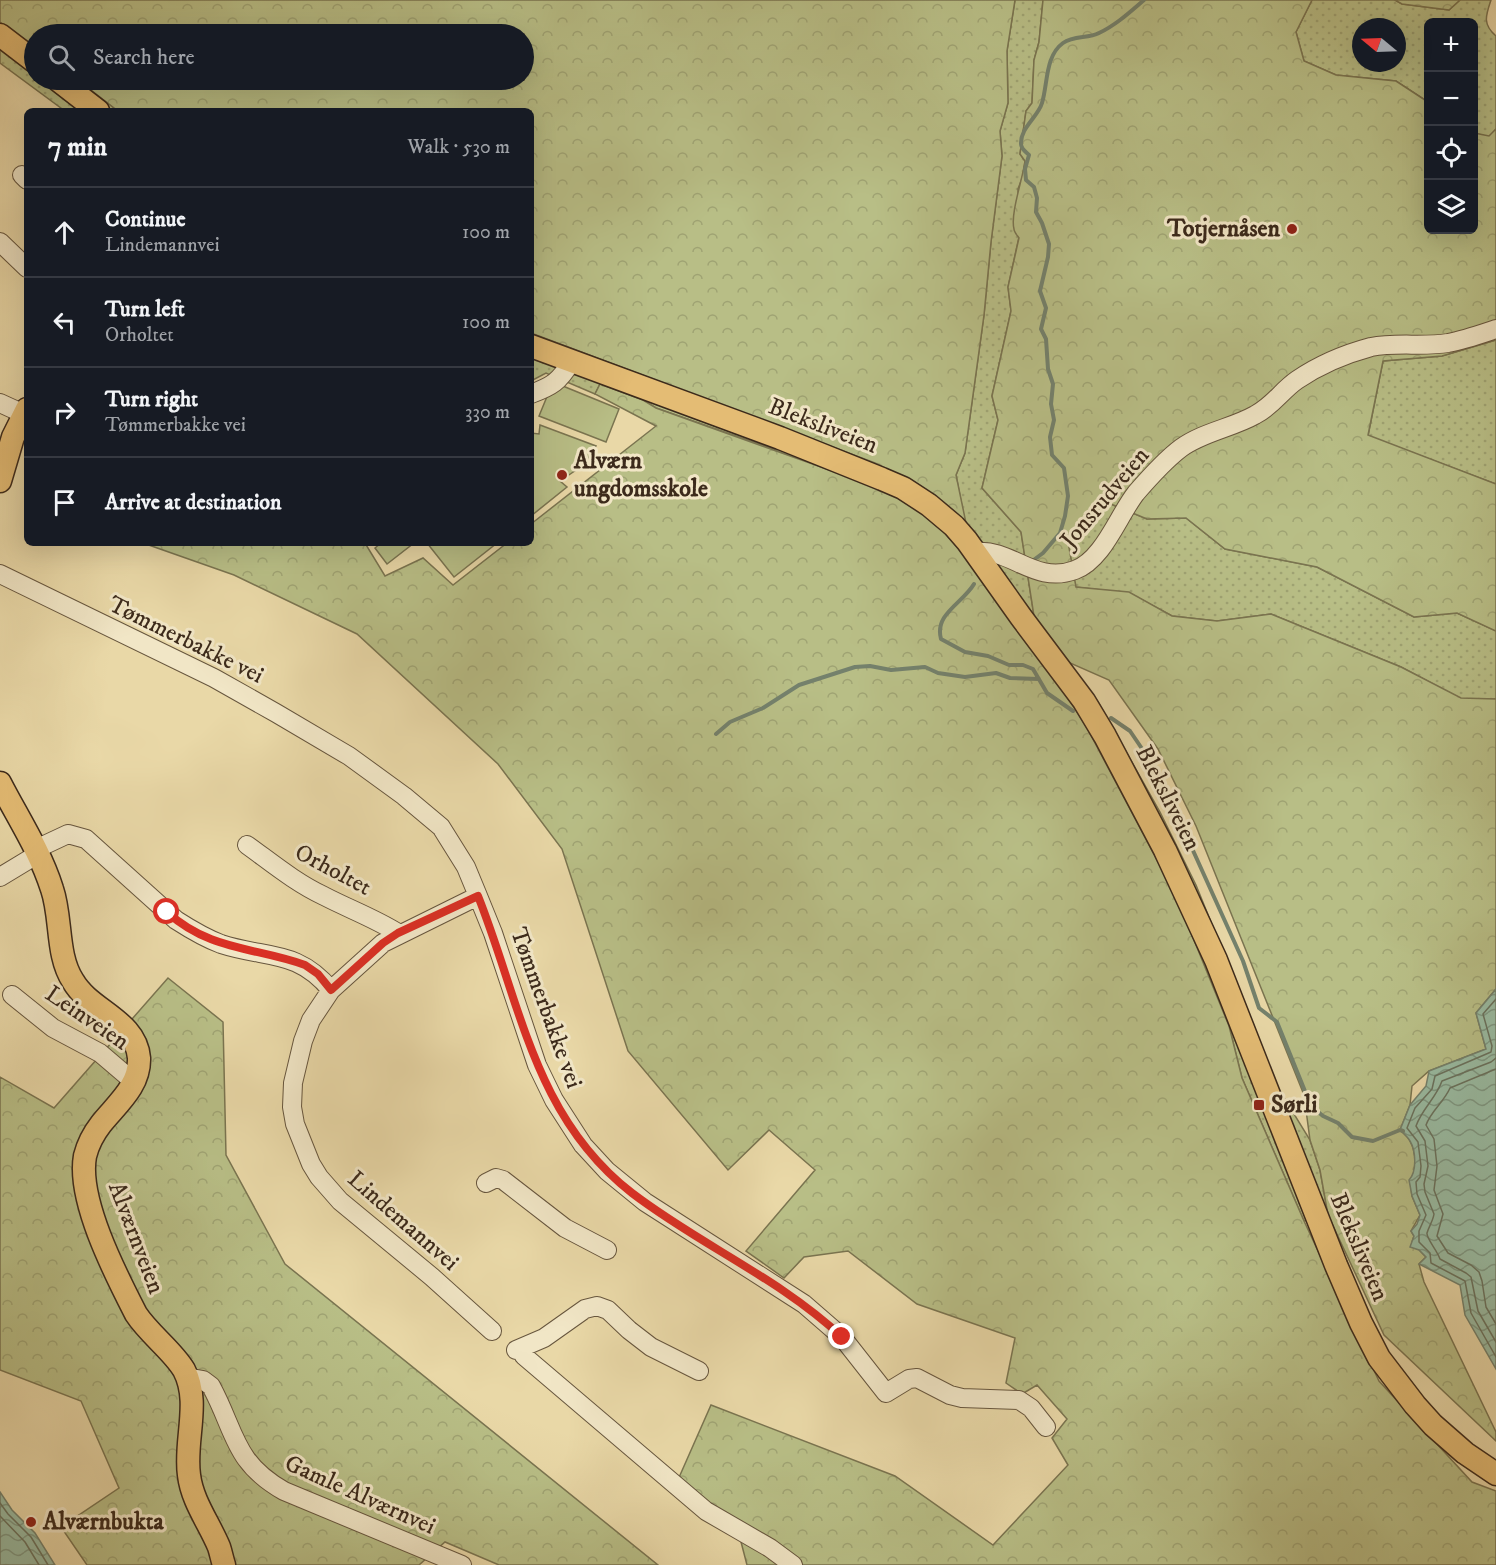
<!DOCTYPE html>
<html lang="en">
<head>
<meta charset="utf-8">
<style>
	:root { --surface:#171b24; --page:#242831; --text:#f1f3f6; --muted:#9ea1a6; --line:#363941 }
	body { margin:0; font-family:"IM FELL DW Pica",serif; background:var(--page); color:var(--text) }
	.controls { position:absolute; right:18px; top:18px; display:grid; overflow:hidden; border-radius:9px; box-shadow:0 6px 24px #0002 }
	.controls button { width:54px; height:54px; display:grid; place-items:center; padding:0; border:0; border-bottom:2px solid var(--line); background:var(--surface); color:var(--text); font:30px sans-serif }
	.compass { position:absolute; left:1352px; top:18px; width:54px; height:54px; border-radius:50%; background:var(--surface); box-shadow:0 6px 24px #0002; rotate:289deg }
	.stop { position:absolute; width:18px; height:18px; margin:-14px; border:4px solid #d93025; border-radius:50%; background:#fff }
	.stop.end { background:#d93025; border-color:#fff; box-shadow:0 2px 6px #0008 }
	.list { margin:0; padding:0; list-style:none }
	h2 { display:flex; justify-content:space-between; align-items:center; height:78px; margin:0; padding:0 24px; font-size:26px }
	h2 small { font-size:20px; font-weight:400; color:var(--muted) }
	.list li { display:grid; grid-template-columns:39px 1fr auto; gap:18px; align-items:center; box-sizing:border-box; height:90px; padding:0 24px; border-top:2px solid var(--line) }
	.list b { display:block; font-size:22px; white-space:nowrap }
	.list p { margin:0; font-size:20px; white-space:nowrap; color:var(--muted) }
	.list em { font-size:20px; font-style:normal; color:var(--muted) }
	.icon { flex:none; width:33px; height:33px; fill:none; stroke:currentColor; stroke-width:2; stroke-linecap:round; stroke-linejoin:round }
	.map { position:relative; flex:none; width:1496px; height:1565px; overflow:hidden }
	.search { position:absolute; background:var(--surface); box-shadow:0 6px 24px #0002; left:24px; top:24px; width:510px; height:66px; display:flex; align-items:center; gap:15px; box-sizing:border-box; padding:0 21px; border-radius:33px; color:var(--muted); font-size:22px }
	.panel { position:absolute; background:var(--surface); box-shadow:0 6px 24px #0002; left:24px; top:108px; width:510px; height:438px; border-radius:9px }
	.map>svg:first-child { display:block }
	.grass { fill:url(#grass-dots); stroke:#7a7450; stroke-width:1.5; fill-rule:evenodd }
	.forest { fill:url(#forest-crowns); stroke:#7a7450; stroke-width:1.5 }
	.garden { fill:#b8be86; stroke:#7a7450; stroke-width:1.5 }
	.water { fill:url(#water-waves); stroke:#74816c; stroke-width:1.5 }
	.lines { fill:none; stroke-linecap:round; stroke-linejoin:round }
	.shore { stroke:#6a725e; stroke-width:1.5 }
	.stream { stroke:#74816c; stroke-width:4 }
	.minor-casing { stroke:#67563e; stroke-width:20 }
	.major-casing { stroke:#3c2a1b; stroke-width:25 }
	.minor { stroke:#f1e6c6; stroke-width:18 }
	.major { stroke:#e4bc74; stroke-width:22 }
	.route { stroke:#d93025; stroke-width:8 }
	.poi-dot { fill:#8f2418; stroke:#f1e6c6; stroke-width:2 }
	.labels { text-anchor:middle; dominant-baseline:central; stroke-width:6; stroke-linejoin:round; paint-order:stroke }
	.poi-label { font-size:24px; font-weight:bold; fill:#3c2a1b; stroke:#f1e6c6; text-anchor:start }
	.street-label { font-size:24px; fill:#3c2a1b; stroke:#f1e6c6 }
</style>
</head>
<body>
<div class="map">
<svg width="1496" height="1565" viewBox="0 0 1496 1565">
	<defs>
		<pattern id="grass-dots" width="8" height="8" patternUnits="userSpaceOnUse" patternTransform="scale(1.5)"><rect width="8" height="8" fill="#b8be86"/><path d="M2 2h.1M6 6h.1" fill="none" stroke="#9fa373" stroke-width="1.8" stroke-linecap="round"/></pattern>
		<pattern id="forest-crowns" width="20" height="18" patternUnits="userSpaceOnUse" patternTransform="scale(1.5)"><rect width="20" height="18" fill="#b8be86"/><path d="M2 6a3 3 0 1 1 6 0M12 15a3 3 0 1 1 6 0" fill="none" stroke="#9fa373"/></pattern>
		<pattern id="water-waves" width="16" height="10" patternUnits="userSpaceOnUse" patternTransform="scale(1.5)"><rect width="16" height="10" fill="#99bba2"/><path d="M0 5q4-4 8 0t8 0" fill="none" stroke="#7e9883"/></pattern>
	</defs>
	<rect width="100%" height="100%" fill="#e9d8a7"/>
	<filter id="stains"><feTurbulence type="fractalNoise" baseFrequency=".00333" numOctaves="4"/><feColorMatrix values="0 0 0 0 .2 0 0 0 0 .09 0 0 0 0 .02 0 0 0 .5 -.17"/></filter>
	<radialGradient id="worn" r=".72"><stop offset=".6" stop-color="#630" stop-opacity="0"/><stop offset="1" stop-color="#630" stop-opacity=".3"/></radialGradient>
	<!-- grass -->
	<path class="grass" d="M 1015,0 L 1043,0 L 1039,42 L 1034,60 L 1032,103 L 1026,111 L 1020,154 L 1025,161 L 1023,176 L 1018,189 L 1019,237 L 1008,287 L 1011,311 L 992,396 L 998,420 L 982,488 L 1021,532 L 1034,616 L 1098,702 L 1160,812 L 1196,885 L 1278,1088 L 1310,1140 L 1320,1170 L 1328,1215 L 1304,1221 L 1242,1078 L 1229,1026 L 1061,687 L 1016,629 L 965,556 L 773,449 L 656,408 L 643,400 L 600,384 L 595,394 L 546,373 L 531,381 L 531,333 L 875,463 C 908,479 939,496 965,522 L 956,475 L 965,453 L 984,315 L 991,242 L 1002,156 L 1000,131 L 1008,103 L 1007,51 Z
		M 1312,0 L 1395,0 L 1402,4 L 1449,10 L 1460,0 L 1491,0 C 1486,15 1482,24 1496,36 L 1496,129 L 1489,137 L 1474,133 L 1474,22 L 1428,22 L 1428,102 L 1396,81 L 1336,75 L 1304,61 L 1296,32 ZM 1361,27 L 1397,27 L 1397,63 L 1361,63 Z
		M 0,22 L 34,46 L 34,80 L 78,80 L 118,111 L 65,111 L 0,63 Z
		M 1496,340 L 1496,484 L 1368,436 L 1383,361 L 1442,356 Z
		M 1106,502 L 1147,519 L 1186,518 L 1225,549 L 1317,567 L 1414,617 L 1457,613 L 1496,631 L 1496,699 L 1461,699 L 1401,667 L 1271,614 L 1217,621 L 1172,616 L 1129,593 L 1075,587 L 1068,541 Z"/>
	<!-- forest -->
	<path class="forest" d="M 0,0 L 1015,0 L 1007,51 L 1008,103 L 1000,131 L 1002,156 L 991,242 L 984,315 L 965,453 L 956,475 L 966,523 C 939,497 909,479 875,463 L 531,333 L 531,111 L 118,111 L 78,80 L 524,80 L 524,34 L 34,34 L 34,46 L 0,22 Z
		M 1043,0 L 1312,0 L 1296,32 L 1304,61 L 1336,75 L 1396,81 L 1428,102 L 1428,230 L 1474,230 L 1474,133 L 1489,136 L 1496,129 L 1496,340 L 1442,356 L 1383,361 L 1368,435 L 1496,484 L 1496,631 L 1457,613 L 1414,617 L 1317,567 L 1225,549 L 1186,518 L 1147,519 L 1106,502 L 1068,542 L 1076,587 L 1129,592 L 1172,616 L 1217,621 L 1271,614 L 1401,667 L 1461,698 L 1496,699 L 1496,989 L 1476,1013 L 1486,1049 L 1429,1071 L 1412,1086 L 1410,1105 L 1400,1130 C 1403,1133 1408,1137 1410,1141 C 1416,1151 1417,1172 1410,1180 L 1412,1196 L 1420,1215 L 1411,1231 L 1414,1236 L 1412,1242 L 1426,1257 L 1419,1264 L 1424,1282 L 1496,1432 L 1496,1441 L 1384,1335 L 1328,1215 L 1320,1170 L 1310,1140 L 1304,1095 L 1196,826 L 1158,749 L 1109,680 L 1070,663 L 1034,616 L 1021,532 L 982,488 L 998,420 L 992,396 L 1011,311 L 1008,287 L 1019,238 C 1017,235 1014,232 1014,229 C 1010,214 1023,178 1025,161 L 1020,154 L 1026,111 L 1032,103 L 1034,60 L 1039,42 Z
		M 1395,0 L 1460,0 L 1449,10 L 1402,4 Z
		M 600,384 L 643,400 L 656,408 L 877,487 L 913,506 L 942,530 L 965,556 L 1016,629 L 1061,687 L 1086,726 L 1176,896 L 1229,1026 L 1242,1078 L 1304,1221 L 1379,1381 L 1472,1482 L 1496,1491 L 1496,1565 L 747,1565 L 740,1538 L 677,1482 L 711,1405 L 895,1476 L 993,1545 L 1068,1465 L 1052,1438 L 1067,1419 L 1037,1385 L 1022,1394 L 1006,1383 L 1015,1338 L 917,1304 L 848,1251 L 804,1257 L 784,1278 L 746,1251 L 815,1170 L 769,1130 L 728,1170 L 628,1051 L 562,849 L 498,764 L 357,634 L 234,575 L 143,543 L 365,543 L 385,576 L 423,558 L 453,585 L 507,543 L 531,543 L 531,524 L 656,426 L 595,394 Z
		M 168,978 L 223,1022 L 226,1155 L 285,1264 L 658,1565 L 499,1565 L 445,1542 L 419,1565 L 87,1565 L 61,1527 L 119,1488 L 81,1401 L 0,1370 L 0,1077 L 54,1108 Z"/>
	<!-- garden -->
	<path class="garden" d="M 553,382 L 619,409 L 606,442 L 539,416 Z
		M 540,425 L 596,446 L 585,464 L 560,481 L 567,487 L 531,516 L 531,433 L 539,434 Z
		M 381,543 L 414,543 L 387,564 L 375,548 Z
		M 427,543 L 497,543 L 454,577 Z"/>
	<!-- water -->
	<path class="water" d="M 1496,989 L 1496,1369 L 1465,1315 L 1460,1285 L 1419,1264 L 1426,1257 L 1419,1250 L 1410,1247 L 1414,1236 L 1411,1231 L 1417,1224 L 1420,1215 L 1412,1196 L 1409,1180 C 1417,1172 1416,1151 1410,1141 C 1408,1137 1403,1133 1400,1130 L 1410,1105 L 1426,1086 L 1429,1071 L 1486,1049 L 1476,1013 Z
		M 0,1492 L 12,1510 L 35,1533 L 55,1565 L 0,1565 Z"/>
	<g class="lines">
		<!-- shore -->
		<path class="shore" d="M 1496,999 L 1483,1014 L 1492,1046 L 1491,1052 L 1435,1076 L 1432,1089 L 1415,1108 L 1407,1128 L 1418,1142 L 1421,1166 L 1420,1177 L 1416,1182 L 1417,1194 L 1426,1215 L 1419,1231 L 1419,1242 L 1430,1253 L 1431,1263 L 1465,1281 L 1471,1313 L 1496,1357
			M 1496,1058 L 1491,1062 L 1442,1081 C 1436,1098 1422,1109 1416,1126 L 1425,1141 L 1428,1166 L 1424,1184 L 1425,1192 L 1434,1214 C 1433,1221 1429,1226 1427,1233 C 1426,1238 1437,1250 1440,1259 L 1466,1273 L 1471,1277 L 1478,1311 L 1496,1342
			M 1496,1069 L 1450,1088 C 1444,1102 1431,1111 1426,1125 L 1434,1139 L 1437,1166 L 1434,1190 L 1443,1214 L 1437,1236 L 1448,1253 L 1471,1265 L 1479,1272 L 1482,1281 L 1486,1307 L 1496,1324
			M 0,1503 L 8,1514 L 31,1537 L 48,1565
			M 0,1516 L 25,1542 L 39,1565"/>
		<!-- stream -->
		<path class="stream" d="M 1031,562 L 1043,553 L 1060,533 L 1065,516 L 1068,496 L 1064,468 L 1052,455 L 1050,437 L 1054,420 L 1051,404 L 1053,384 L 1048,369 L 1046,339 L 1041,329 L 1046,308 L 1040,291 L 1048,257 L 1049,244 L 1042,223 L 1036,212 L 1037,198 L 1034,187 L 1026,180 L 1025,169 L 1029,155 C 1026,152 1021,149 1021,144 C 1020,128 1038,117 1042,103 C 1048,83 1045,56 1063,43 C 1074,35 1088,39 1099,33 C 1116,25 1130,12 1144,0
			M 974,584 C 963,603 934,614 941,639 L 965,652 L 988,656 L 1009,665 L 1023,665 L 1033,669 L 1047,693 L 1073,711
			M 1111,718 L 1130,731 L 1149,759 L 1167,793 L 1243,961 L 1259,1008 L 1277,1022 L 1311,1106 L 1323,1116 L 1338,1123 L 1352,1137 L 1373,1141 L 1400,1130 L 1403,1131
			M 716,734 L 730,722 L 763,708 L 799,685 L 855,667 L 870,666 L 891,670 L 925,667 L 938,673 L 965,677 L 996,673 L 1010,678 L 1039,679"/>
		<defs>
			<path id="minor" d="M 22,175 L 27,180
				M 0,242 L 27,268
				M 531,394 C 552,386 559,382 571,362
				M 0,403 L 24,414
				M 976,552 C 1011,548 1035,585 1075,570 C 1103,560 1118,516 1136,493 C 1149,478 1165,460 1181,448 C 1203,432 1232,428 1255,415 C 1274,405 1281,391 1297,380 C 1319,365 1345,354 1371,347 C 1396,342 1423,347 1448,343 C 1464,340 1481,334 1496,329
				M 0,574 L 214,678 L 276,713 L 349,756 L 404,796 L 441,827 L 466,867 L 478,896 L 493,933 L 537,1065 L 554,1100 L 583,1145 L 607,1171 L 645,1202 L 804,1304 L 842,1337 L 886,1393 L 909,1379 L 917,1378 L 950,1395 L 962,1398 L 1019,1400 L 1031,1408 L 1046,1427
				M 247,845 C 272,863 296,883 324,896 C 349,909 374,918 398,933
				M 36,849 L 68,834 L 86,839 L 176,920 C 190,929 205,938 221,944 C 267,959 297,949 331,990
				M 0,877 L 38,854
				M 478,896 L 383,943 L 331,990 L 311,1020 L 303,1041 L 293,1083 L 292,1107 L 295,1124 L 311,1164 L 319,1177 L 340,1201 L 432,1277 L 492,1331
				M 12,995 L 53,1028 L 100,1053 L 134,1082
				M 486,1183 L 496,1178 L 503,1180 L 565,1228 L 607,1250
				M 516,1350 L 544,1338 L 585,1309 L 597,1306 L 608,1310 L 629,1330 L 651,1347 L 699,1371
				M 524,1356 L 706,1511 L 770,1548 L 793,1565
				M 186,1377 L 203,1380 L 211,1386 C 236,1432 233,1462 284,1491 L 462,1565"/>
			<path id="major" d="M 0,35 L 34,61
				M 58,80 L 98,111
				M 531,346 L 780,438 L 882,479 L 903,488 L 929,505 L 954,526 L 967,541 L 1021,617 L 1084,701 L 1105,736 L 1165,850 L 1216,960 L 1336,1265 L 1361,1323 L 1379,1358 L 1415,1405 L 1433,1425 L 1465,1453 L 1496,1474
				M 0,481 L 13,437 L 27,409
				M 0,783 C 18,818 40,851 52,889 C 62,918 56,955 73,981 C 90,1011 136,1020 139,1058 C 140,1086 117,1104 101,1124 C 94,1133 88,1144 85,1156 C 77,1200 116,1275 136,1314 C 149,1334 173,1351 184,1370 C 201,1402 184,1441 189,1475 C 192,1501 209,1523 219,1547 C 221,1553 222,1559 224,1565"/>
		</defs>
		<!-- minor casing -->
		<use href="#minor" class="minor-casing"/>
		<!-- major casing -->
		<use href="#major" class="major-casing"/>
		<!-- minor -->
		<use href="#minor" class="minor"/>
		<!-- major -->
		<use href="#major" class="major"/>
	</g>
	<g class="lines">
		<!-- route -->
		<path class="route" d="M 167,912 C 210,951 255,947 305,965 L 318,974 L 331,990 L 383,943 L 398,933 L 478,896 C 521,1004 534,1117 632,1193 C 700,1245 779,1278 842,1337"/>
	</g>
	<!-- markers -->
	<g class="poi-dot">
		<circle cx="1292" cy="229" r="6"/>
		<circle cx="562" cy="475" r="6"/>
		<rect x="1253" y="1099" width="12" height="12" rx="3"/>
		<circle cx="31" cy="1522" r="6"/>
	</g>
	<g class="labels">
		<!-- poi labels -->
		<g class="poi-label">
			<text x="1280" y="229" text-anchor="end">Totjernåsen</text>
			<text x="574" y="461">Alværn<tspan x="574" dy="28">ungdomsskole</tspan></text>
			<text x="1271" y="1105">Sørli</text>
			<text x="43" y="1522">Alværnbukta</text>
		</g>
		<!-- street labels -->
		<g class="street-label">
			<text transform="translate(823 426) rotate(21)">Bleksliveien</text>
			<text transform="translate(1105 498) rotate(-50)">Jonsrudveien</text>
			<text transform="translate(186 640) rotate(26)">Tømmerbakke vei</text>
			<text transform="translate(1168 798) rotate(63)">Bleksliveien</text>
			<text transform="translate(333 870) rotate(28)">Orholtet</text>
			<text transform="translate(546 1008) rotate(70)">Tømmerbakke vei</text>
			<text transform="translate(87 1018) rotate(34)">Leinveien</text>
			<text transform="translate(403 1221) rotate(41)">Lindemannvei</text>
			<text transform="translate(136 1238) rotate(69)">Alværnveien</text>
			<text transform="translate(1359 1247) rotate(67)">Bleksliveien</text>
			<text transform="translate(360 1495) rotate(24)">Gamle Alværnvei</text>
		</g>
	</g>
	<rect width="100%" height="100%" filter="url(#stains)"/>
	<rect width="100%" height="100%" fill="url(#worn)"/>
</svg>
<div class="controls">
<button>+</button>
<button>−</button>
<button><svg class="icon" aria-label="locate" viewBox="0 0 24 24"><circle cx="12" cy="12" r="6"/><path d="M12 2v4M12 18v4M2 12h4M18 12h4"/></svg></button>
<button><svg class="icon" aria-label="layers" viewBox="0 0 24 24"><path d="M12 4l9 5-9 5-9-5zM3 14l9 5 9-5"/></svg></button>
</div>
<svg class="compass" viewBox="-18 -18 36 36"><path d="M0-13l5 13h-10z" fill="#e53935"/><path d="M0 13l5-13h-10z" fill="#9ea1a6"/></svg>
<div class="stop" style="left:167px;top:912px"></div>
<div class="stop end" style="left:842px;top:1337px"></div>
<div class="search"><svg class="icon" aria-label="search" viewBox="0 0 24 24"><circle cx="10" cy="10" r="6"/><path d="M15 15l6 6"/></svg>Search here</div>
<section class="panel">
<h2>7 min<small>Walk · 530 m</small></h2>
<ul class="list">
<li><svg class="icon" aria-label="ahead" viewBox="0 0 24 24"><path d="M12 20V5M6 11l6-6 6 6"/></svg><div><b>Continue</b><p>Lindemannvei</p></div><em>100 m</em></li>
<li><svg class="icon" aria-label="left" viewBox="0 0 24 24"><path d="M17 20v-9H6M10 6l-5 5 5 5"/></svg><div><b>Turn left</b><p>Orholtet</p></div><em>100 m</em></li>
<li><svg class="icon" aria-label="right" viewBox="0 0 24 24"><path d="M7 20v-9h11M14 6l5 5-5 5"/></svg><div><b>Turn right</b><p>Tømmerbakke vei</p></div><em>330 m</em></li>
<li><svg class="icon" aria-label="arrive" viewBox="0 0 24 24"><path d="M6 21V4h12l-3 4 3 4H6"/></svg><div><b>Arrive at destination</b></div></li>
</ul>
</section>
</div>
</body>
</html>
